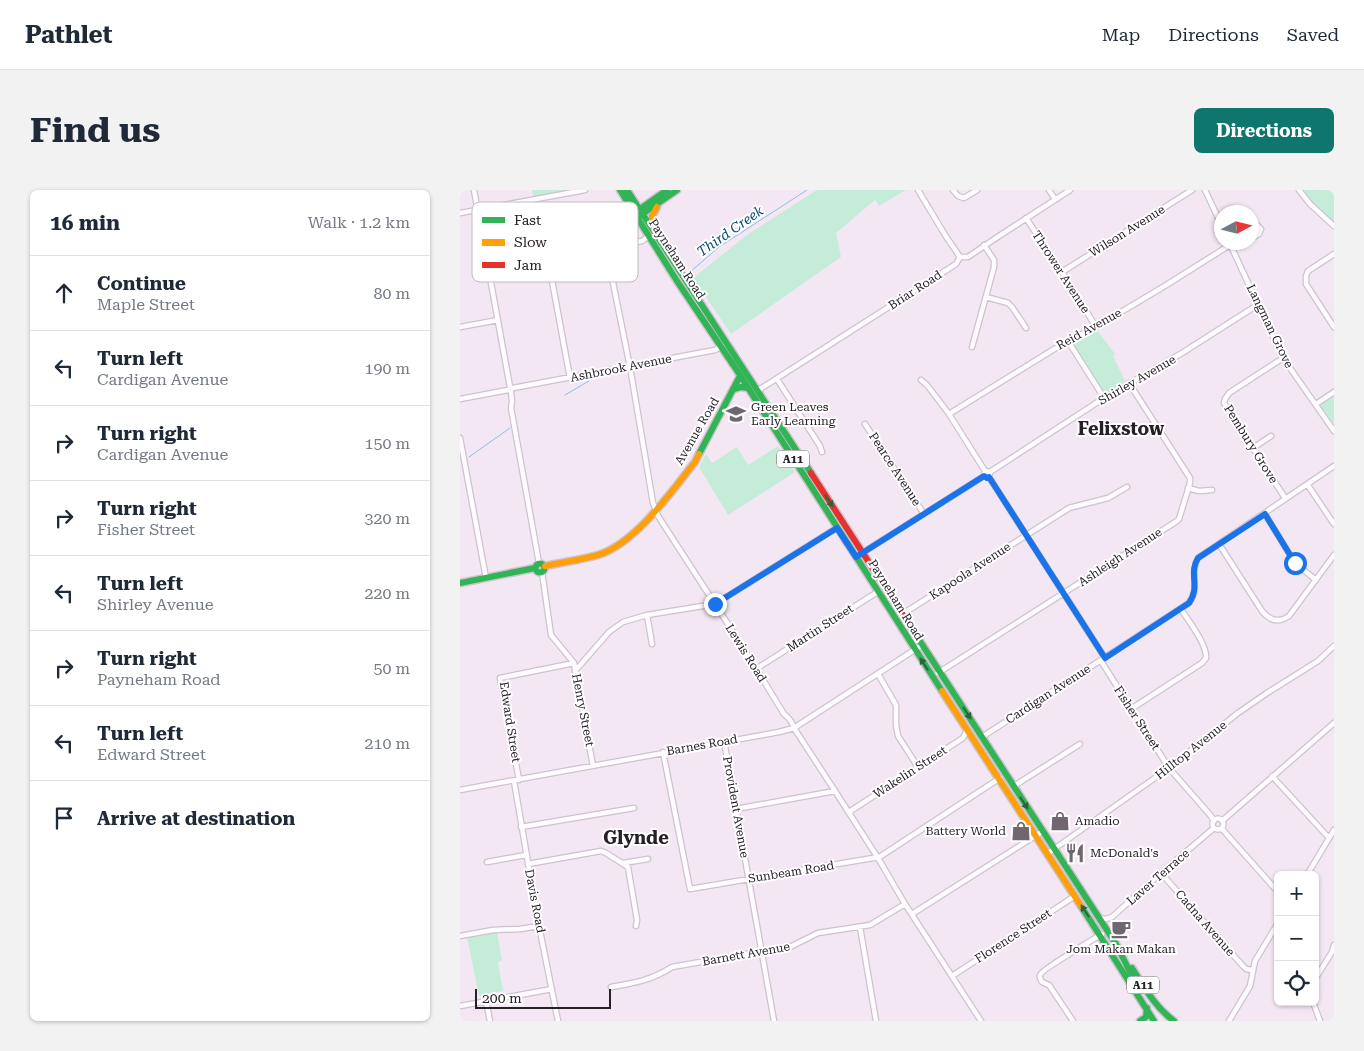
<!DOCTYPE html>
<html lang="en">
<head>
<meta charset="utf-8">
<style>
	:root { --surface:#fff; --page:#f2f2f3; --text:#1f2937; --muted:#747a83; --line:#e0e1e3; --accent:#0f766e }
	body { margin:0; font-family:"Roboto Serif",serif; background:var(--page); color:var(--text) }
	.controls { position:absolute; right:15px; bottom:15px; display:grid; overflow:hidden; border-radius:8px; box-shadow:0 1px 4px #0004 }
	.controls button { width:45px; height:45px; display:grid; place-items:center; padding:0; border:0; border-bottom:1px solid var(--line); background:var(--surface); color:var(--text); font:25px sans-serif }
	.compass { position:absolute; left:754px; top:15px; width:45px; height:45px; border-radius:50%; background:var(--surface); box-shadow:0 1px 4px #0004; rotate:83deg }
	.scale { position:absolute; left:15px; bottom:12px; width:136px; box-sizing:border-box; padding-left:5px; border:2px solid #282029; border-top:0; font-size:14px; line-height:18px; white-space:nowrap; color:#282029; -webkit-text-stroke:4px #fff; paint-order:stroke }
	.stop { position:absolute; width:15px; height:15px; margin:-11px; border:4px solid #1a73e8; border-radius:50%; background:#fff }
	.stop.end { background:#1a73e8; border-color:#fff; box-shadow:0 1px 5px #0008 }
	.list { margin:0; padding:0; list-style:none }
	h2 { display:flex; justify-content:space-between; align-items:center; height:65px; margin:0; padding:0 20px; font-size:21px }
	h2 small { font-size:16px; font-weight:400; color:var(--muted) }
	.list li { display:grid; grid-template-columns:32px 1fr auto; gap:15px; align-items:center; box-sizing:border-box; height:75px; padding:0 20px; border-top:1px solid var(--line) }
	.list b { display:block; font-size:19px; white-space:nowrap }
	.list p { margin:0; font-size:16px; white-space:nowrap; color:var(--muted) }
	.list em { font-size:16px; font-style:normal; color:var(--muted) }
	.icon { flex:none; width:28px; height:28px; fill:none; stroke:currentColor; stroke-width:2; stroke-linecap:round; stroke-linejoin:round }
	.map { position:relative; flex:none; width:874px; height:831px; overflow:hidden; border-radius:8px }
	header { display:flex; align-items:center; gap:30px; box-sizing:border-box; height:70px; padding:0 25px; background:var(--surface); border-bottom:1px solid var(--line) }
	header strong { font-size:24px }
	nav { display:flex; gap:28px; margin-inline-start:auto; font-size:18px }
	.intro { display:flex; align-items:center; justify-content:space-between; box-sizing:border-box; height:120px; padding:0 30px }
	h1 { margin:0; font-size:35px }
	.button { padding:12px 22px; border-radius:8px; background:var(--accent); color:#fff; font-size:18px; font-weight:700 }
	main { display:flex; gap:30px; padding:0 30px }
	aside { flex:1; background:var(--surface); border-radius:8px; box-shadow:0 1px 4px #0004 }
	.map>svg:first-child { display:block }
	.green { fill:#c5ecd8 }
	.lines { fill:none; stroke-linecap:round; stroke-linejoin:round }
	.stream { stroke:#88c1e5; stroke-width:1 }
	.street-casing { stroke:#cdc3cd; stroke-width:7 }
	.fast-casing { stroke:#cdc3cd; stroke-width:9 }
	.slow-casing { stroke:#cdc3cd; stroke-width:9 }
	.jam-casing { stroke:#cdc3cd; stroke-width:9 }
	.street { stroke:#fdfbfd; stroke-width:4.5 }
	.fast { stroke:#30b455; stroke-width:6 }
	.slow { stroke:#ff9f0a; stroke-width:6 }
	.jam { stroke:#e5322d; stroke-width:6 }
	.oneway { fill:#2c633d }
	.route { stroke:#1a73e8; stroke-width:6 }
	.labels { text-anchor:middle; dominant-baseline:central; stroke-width:4; stroke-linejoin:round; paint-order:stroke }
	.shield { fill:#fff; stroke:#686369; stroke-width:1 }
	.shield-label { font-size:11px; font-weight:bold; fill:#282029 }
	.street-label { font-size:12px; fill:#282029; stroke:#fff }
	.poi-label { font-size:12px; fill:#282029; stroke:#fff; text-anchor:start }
	.water-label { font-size:14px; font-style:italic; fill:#044f6f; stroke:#fff }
	.district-label { font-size:18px; font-weight:bold; fill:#282029; stroke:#fff }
	.key { fill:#fff; stroke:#bebcbf; stroke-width:1 }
	.key-label { font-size:14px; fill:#282029 }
</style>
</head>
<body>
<header>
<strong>Pathlet</strong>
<nav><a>Map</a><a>Directions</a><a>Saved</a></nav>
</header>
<div class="intro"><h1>Find us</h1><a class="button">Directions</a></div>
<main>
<aside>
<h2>16 min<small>Walk · 1.2 km</small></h2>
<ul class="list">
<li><svg class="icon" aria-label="ahead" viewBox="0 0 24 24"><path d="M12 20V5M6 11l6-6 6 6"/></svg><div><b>Continue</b><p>Maple Street</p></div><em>80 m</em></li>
<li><svg class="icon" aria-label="left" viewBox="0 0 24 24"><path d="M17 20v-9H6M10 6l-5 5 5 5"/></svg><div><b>Turn left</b><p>Cardigan Avenue</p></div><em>190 m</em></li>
<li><svg class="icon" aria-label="right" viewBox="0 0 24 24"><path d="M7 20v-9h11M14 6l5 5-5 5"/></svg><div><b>Turn right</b><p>Cardigan Avenue</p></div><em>150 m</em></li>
<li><svg class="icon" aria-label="right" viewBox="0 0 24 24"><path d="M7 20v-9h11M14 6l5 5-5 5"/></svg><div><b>Turn right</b><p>Fisher Street</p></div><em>320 m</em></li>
<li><svg class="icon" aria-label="left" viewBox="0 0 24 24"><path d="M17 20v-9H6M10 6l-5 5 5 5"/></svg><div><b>Turn left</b><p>Shirley Avenue</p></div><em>220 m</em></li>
<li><svg class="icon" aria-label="right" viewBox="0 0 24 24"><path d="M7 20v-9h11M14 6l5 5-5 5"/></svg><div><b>Turn right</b><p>Payneham Road</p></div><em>50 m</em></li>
<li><svg class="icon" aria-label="left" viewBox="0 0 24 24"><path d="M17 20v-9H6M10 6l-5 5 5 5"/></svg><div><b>Turn left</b><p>Edward Street</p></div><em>210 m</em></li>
<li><svg class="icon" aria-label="arrive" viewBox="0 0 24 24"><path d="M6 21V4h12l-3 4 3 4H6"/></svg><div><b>Arrive at destination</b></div></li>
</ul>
</aside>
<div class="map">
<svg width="874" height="831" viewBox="0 0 874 831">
	<rect width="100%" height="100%" fill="#f4e7f4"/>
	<!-- green -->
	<path class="green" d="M 72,0 L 111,0 L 73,7 Z
		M 357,0 L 446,0 L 419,16 L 415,10 L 376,43 L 381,67 L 271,144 L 233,88 L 287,45 Z
		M 840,0 L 874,0 L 874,34 L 847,9 Z
		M 636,139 L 655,164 L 653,166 L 665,191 L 645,204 L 612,152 Z
		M 874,203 L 874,241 L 856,214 Z
		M 318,256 L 335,282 L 268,325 L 239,277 L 246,264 L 252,273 L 277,257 L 288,275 Z
		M 37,742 L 42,771 L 38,772 L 43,801 L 19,806 L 7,747 Z"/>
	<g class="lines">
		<!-- stream -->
		<path class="stream" d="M 230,82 L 259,57 L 347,0
			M 105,205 L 129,191
			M 9,267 L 50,238"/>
		<defs>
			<path id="street" d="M 14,0 L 50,197
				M 458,0 L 485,45 L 500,67
				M 493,0 L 498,6 L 504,8 L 517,0
				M 589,0 L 595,9
				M 745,0 L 762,36
				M 839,0 L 850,14 L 874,36
				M 0,23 L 125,0
				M 566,28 L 602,82 L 636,137
				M 792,35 L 796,34 L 801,39 L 799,44 L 792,48
				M 770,54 L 823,168 L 874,241
				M 146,58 L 170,177 L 193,313 L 198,326 L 286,462 L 324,524 C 329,528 332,531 334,538 L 375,601 L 418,668 L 445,714 L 521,831
				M 772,58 L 783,52
				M 874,64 L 848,81 L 846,86 L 846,94 L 874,137
				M 500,67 L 508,67 L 536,48 L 610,0
				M 88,69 L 110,188
				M 29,80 L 182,51 L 189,46
				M 602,82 L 732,0
				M 526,107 L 548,113 L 552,117 L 566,138
				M 0,137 L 38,130
				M 608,151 L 644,208
				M 512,157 L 534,77 L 534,70 L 524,55
				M 823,168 L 769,203 L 765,209 L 764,213 L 825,308
				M 317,189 L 360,256 L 362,262
				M 461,190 L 467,195 L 489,224 L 525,281
				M 53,198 L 255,160 L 262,156
				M 297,201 L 496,74 L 500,67
				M 51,202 L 52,211 L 51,218 L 79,373
				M 0,209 L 48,200
				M 856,214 L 874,202
				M 489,224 L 604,153 L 636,137 L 703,97 L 770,55
				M 405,234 L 464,324
				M 0,248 L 26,388
				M 793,258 L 811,246
				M 530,282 L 644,208 L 722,163 L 799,114
				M 529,287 L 645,468
				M 847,294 L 874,334
				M 728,298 L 739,301 L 752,300
				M 805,324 L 835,373 L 856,390
				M 759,354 L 802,421 C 810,431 819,433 829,426 L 874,365
				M 402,363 L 524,286 L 525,281 L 530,282 L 529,287 L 524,286
				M 82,382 L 91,445 L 114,473 L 133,576
				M 187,425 L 192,454
				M 441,425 L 609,318 L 648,308 L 667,297
				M 641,471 L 709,578 L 751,626 L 754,631
				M 296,479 L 419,401
				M 115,481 L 149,442 L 163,432 L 187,425 L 255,414 L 378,337
				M 478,483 L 717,331 L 719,329 L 730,293 L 730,288 L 669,193
				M 418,484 L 436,515 L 436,535 L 438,546 L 458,577
				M 671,519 L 742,473 L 746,468 C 747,454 729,432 721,419
				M 522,547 L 729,413 C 741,396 729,384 738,368 L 874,276
				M 264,551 L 314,831
				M 203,562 L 230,699 L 413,668 L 418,668 L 540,588
				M 812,586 L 869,648
				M 59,590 L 40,488 L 114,473
				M 54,591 L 78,731 L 98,831
				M 554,596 L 620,554
				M 0,600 L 319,542 L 334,538 L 462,455
				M 276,619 L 375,601
				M 389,622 L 503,548 L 507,540
				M752.5 634a5.5 5.5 0 1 1 11 0a5.5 5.5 0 1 1-11 0Z
				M 762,631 L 874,533
				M 61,637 L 174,618
				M 762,639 L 818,702
				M 587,664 L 709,578 L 778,523 L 807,503 L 858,471 L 874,456
				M 27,672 L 66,665
				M 163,673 L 188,669
				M 68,674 L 141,661 L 146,663 L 168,677 L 177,730 L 176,736
				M 701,683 L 782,775 L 786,779 L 792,780
				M 847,685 L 874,640
				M 452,724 L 583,641
				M 639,728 L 646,729 L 652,727 L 701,683 L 754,638
				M 400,737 L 416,831
				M 0,746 L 33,740 L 60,739 L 79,736
				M 492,786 L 615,706
				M 855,789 L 872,762 L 874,755
				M 151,797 C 175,793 192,790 212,777 L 332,756 L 358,743 L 410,735 L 445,714
				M 26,811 L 30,831
				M 853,812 L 860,831
				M 0,816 L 92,799
				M 613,831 L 589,795 L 582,792 C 581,791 579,786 580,785 C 581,780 634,749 642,744
				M 769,831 L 790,796 L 795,771 L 818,733"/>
			<path id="fast" d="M 160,0 L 217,91 L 278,182 L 482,501
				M 167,0 L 351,283
				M 176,22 L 207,0
				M 178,27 L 217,0
				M 274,199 L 281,197 L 288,198
				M 239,264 L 280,186
				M75.5 378a4.5 4.5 0 1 1 9 0a4.5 4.5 0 1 1-9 0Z
				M 0,393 L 75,378
				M 443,425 L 656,754 L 672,786
				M 621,716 L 694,831
				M 672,778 C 684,797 695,817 714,831
				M 680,831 L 686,827 L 687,818"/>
			<path id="slow" d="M 194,40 L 192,26 L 197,17
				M 85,376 C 103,372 121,370 138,365 C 175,354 212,301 235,272 L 239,264
				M 482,501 L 621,716"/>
			<path id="jam" d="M 351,283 L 443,425"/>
		</defs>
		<!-- street casing -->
		<use href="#street" class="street-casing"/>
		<!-- fast casing -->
		<use href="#fast" class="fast-casing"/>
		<!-- slow casing -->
		<use href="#slow" class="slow-casing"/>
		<!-- jam casing -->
		<use href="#jam" class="jam-casing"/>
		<!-- street -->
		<use href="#street" class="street"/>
		<!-- fast -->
		<use href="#fast" class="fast"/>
		<!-- slow -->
		<use href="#slow" class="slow"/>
		<!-- jam -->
		<use href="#jam" class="jam"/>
	</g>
	<!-- one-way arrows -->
	<defs><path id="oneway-solid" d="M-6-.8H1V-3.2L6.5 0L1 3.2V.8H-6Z" transform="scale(1.25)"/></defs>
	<g class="oneway">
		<use href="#oneway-solid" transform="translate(369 311) rotate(57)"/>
		<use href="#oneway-solid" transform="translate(464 474) rotate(-123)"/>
		<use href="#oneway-solid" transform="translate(507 523) rotate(57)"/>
		<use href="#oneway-solid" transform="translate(564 613) rotate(57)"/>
		<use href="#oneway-solid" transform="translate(625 721) rotate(-123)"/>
	</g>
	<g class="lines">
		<!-- route -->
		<path class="route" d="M 255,414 L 377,338 L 396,367 L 524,286 L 527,288 L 529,287 L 645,468 L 729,413 C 741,396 728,384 738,368 L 805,324 L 835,373"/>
	</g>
	<!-- icons -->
	<defs>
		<symbol id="school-bare" viewBox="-9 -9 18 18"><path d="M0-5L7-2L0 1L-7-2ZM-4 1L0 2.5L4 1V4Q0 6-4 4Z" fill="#6f6670" stroke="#fff" stroke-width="2.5" paint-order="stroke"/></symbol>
		<symbol id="shop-bare" viewBox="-9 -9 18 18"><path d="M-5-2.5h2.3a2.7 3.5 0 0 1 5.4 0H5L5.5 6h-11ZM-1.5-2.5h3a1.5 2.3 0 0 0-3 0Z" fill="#6f6670" stroke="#fff" stroke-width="2.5" paint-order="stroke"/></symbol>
		<symbol id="restaurant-bare" viewBox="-9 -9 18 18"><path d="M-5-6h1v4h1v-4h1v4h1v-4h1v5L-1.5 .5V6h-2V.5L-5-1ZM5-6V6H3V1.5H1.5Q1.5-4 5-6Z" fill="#6f6670" stroke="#fff" stroke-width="2.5" paint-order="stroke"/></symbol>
		<symbol id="cafe-bare" viewBox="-9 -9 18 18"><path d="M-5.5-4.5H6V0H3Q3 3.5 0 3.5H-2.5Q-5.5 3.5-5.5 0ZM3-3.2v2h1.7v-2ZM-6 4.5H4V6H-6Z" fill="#6f6670" stroke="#fff" stroke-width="2.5" paint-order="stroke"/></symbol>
	</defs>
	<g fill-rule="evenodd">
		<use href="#school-bare" x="262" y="210" width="28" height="28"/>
		<use href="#shop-bare" x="586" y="617" width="28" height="28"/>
		<use href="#shop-bare" x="547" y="627" width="28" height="28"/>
		<use href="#restaurant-bare" x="601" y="649" width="28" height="28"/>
		<use href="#cafe-bare" x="647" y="725" width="28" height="28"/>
	</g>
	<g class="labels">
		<!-- shield labels -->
		<g class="shield">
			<rect x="317" y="260.5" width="32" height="17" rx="4"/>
			<rect x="667" y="786.5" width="32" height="17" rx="4"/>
		</g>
		<g class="shield-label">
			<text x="333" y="269">A11</text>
			<text x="683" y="795">A11</text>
		</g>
		<!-- street labels -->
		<g class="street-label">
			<text transform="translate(667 41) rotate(-32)">Wilson Avenue</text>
			<text transform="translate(217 69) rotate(57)">Payneham Road</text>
			<text transform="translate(601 82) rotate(57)">Thrower Avenue</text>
			<text transform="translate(455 100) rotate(-33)">Briar Road</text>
			<text transform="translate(810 136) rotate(64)">Langman Grove</text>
			<text transform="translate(629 139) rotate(-29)">Reid Avenue</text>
			<text transform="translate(161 178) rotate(-11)">Ashbrook Avenue</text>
			<text transform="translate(677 190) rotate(-30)">Shirley Avenue</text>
			<text transform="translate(237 241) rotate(-60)">Avenue Road</text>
			<text transform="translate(791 254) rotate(58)">Pembury Grove</text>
			<text transform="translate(435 279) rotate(57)">Pearce Avenue</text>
			<text transform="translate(660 367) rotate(-33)">Ashleigh Avenue</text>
			<text transform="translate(510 381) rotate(-33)">Kapoola Avenue</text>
			<text transform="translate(436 410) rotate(58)">Payneham Road</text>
			<text transform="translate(360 438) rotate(-33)">Martin Street</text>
			<text transform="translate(286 463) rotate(58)">Lewis Road</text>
			<text transform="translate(588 504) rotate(-33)">Cardigan Avenue</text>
			<text transform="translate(123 520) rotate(79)">Henry Street</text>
			<text transform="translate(677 528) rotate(57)">Fisher Street</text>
			<text transform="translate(50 532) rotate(81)">Edward Street</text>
			<text transform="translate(242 555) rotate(-10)">Barnes Road</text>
			<text transform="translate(731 560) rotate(-38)">Hilltop Avenue</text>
			<text transform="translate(450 582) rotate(-33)">Wakelin Street</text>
			<text transform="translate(276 617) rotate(80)">Provident Avenue</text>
			<text transform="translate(331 682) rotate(-9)">Sunbeam Road</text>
			<text transform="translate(698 687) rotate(-41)">Laver Terrace</text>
			<text transform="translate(75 711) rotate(79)">Davis Road</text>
			<text transform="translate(745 733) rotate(49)">Cadna Avenue</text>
			<text transform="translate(553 746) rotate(-33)">Florence Street</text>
			<text transform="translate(286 764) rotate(-10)">Barnett Avenue</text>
		</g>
		<!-- poi labels -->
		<g class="poi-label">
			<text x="291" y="217">Green Leaves<tspan x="291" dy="14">Early Learning</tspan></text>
			<text x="615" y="631">Amadio</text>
			<text x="546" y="641" text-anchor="end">Battery World</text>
			<text x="630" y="663">McDonald's</text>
			<text x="661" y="759" text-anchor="middle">Jom Makan Makan</text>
		</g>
		<!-- water labels -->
		<g class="water-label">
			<text transform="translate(270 41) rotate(-35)">Third Creek</text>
		</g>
		<!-- district labels -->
		<g class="district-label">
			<text x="661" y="238">Felixstow</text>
			<text x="176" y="647">Glynde</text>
		</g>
	</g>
	<!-- legend -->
	<rect x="12" y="12" width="166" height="80" rx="8" class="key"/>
	<rect x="22" y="27" width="23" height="6" fill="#30b455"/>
	<rect x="22" y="49" width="23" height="7" fill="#ff9f0a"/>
	<rect x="22" y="72" width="23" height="6" fill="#e5322d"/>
	<g class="key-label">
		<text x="54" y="35">Fast</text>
		<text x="54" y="57">Slow</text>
		<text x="54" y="80">Jam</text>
	</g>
</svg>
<div class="controls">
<button>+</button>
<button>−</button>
<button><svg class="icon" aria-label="locate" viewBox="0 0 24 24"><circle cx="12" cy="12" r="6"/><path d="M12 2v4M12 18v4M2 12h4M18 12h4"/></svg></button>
</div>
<svg class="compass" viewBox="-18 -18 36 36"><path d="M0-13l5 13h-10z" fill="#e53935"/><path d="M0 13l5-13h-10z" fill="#747a83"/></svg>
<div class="scale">200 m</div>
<div class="stop" style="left:835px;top:373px"></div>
<div class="stop end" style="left:255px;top:414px"></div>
</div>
</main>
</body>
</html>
